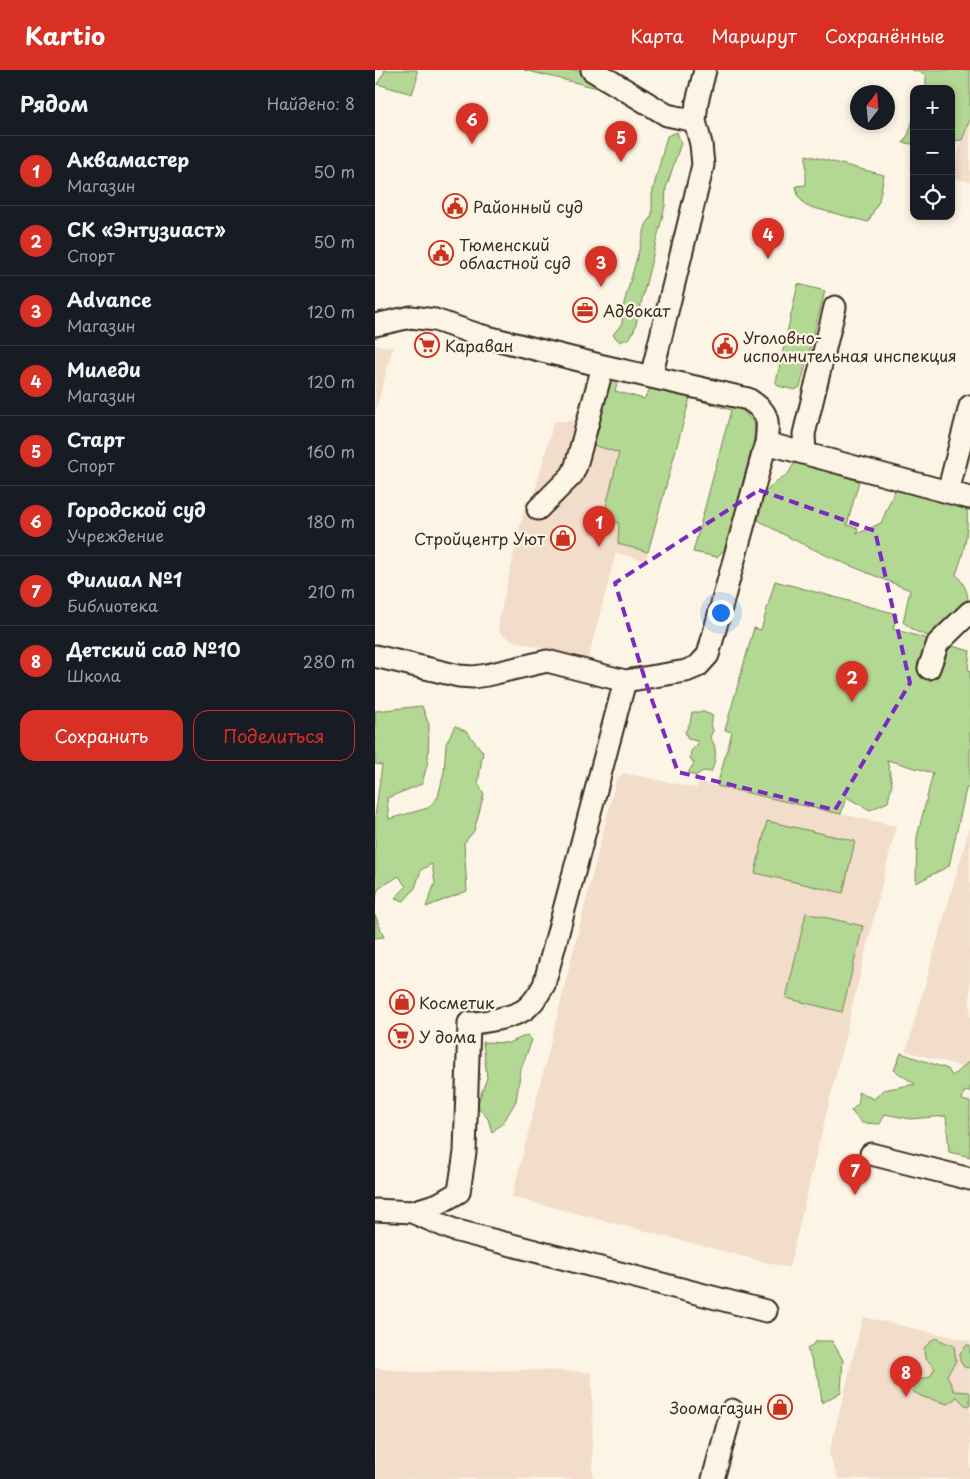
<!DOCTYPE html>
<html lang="ru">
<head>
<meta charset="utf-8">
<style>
	:root { --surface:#171b24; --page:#242831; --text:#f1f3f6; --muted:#9ea1a6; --line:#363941; --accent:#d93025 }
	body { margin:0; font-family:"Playpen Sans",sans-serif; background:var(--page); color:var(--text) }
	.controls { position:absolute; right:15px; top:15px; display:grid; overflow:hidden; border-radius:10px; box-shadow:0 2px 8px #0003 }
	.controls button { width:45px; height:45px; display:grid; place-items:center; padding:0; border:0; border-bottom:1px solid var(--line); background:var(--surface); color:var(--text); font:25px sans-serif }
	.compass { position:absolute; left:475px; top:15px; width:45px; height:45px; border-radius:50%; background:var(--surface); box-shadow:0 2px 8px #0003; rotate:16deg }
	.you { position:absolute; left:345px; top:542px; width:18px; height:18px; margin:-12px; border:4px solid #fff; border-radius:50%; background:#1a73e8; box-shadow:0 0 0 8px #1a73e833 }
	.badge { display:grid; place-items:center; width:32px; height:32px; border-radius:50%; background:var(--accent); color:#fff; font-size:16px; font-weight:700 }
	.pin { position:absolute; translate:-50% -41px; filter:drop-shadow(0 1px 2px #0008) }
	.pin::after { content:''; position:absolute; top:26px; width:18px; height:15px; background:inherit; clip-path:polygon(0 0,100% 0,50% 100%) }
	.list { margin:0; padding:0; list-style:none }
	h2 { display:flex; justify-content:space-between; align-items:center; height:65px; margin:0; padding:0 20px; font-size:21px }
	h2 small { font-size:16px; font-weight:400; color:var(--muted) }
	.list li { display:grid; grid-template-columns:32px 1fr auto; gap:15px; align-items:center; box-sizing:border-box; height:70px; padding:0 20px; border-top:1px solid var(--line) }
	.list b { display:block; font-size:19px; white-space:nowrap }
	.list p { margin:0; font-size:16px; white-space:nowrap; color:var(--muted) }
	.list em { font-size:16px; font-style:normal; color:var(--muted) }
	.actions { display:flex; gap:10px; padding:15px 20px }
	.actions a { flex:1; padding:11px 0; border:1px solid var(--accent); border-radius:15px; text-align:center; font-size:18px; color:var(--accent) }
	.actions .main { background:var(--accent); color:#fff }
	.icon { flex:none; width:28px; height:28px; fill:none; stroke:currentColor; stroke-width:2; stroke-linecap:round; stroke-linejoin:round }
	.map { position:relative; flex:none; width:595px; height:1409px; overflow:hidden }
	header { display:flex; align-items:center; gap:30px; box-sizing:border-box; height:70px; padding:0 25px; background:var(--accent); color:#fff }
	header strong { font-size:24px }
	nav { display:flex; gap:28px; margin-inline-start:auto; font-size:18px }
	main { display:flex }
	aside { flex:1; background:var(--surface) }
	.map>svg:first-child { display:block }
	.built { fill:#f1ddc9 }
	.green { fill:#b2d893; stroke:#768158 }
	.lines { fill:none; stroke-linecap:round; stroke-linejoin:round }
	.minor-casing { stroke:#3b2a1e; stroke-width:25 }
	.minor { stroke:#fcf5e5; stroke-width:21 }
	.marked { fill:none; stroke:#7b2cbf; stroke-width:4; stroke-dasharray:10 6; stroke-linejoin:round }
	.labels { text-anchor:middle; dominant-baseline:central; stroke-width:4.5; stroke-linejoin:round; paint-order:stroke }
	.poi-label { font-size:16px; fill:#3b2a1e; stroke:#fcf5e5; text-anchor:start }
</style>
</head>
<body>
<header>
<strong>Kartio</strong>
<nav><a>Карта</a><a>Маршрут</a><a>Сохранённые</a></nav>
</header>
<main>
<aside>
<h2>Рядом<small>Найдено: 8</small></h2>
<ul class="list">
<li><span class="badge">1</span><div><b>Аквамастер</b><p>Магазин</p></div><em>50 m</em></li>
<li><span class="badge">2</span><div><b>СК «Энтузиаст»</b><p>Спорт</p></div><em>50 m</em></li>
<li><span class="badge">3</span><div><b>Advance</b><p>Магазин</p></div><em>120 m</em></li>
<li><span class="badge">4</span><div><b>Миледи</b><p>Магазин</p></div><em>120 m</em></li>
<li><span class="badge">5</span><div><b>Старт</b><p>Спорт</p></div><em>160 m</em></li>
<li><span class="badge">6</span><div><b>Городской суд</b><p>Учреждение</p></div><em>180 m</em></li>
<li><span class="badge">7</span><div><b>Филиал №1</b><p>Библиотека</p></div><em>210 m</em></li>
<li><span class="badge">8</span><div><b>Детский сад №10</b><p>Школа</p></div><em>280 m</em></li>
</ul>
<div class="actions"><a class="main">Сохранить</a><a>Поделиться</a></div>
</aside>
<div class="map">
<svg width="595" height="1409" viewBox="0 0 595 1409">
	<rect width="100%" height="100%" fill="#fcf5e5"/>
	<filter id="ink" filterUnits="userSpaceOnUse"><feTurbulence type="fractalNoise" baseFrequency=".02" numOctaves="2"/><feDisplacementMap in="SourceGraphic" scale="10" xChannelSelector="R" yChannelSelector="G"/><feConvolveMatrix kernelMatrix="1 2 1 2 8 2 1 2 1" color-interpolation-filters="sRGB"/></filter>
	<g filter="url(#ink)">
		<!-- built -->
		<path class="built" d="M 595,49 L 595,112 L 577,108 L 587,70 Z
			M 0,275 L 18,277 L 0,344 Z
			M 209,314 L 231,319 L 245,382 L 228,449 L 244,453 L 243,474 L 273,482 L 271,491 L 241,483 L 213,589 L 138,571 L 124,562 L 124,549 L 151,431 L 157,432 L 179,351 L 199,351 Z
			M 249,703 L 321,718 L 323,712 L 521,756 L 414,1198 L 137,1127 L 241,710 Z
			M 595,756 L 595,999 L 531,981 Z
			M 488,1247 L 595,1271 L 595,1409 L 463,1409 L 454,1384 Z
			M 0,1298 L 36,1302 L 160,1300 L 216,1302 L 217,1308 L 218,1409 L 0,1409 Z"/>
		<!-- green -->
		<path class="green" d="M 9,0 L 42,0 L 42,9 L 37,24 L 2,14 L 9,3 Z
			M 149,0 L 205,0 L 243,23 Z
			M 537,0 L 595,0 L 595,49 L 587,70 L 576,71 L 576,31 L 578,30 L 576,29 L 576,19 L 555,19 L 551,17 L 551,4 Z
			M 539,46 L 539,74 L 528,73 L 534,63 Z
			M 302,62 L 306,73 L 291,118 L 290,136 L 260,258 L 255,268 L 245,272 L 238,265 L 247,253 L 248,237 L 271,155 L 277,145 L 277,124 L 292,66 Z
			M 431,85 L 509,105 L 504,131 L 493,152 L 431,136 L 423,126 L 421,116 L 431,115 Z
			M 423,214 L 450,221 L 425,317 L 420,320 L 403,316 L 401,312 Z
			M 236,304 L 244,306 L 240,321 L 269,329 L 278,314 L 363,335 L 380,354 L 379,369 L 351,478 L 342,487 L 318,482 L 356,340 L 315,328 L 273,482 L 243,474 L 244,453 L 228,449 L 244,383 L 218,375 Z
			M 420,392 L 457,399 L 453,402 L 484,411 L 472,455 L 483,458 L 482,464 L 506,453 L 522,415 L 539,419 L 559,429 L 567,426 L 591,430 C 595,453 590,483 581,504 C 589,515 595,522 592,537 L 560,569 L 540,561 L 528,552 L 535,520 C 483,499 431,479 383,450 L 389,424 L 400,412 L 413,404 Z
			M 400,511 L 522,544 L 518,559 L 595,581 L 593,599 L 595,600 L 595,716 L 591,719 L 574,796 L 541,813 L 542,767 L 558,703 L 512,690 L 517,714 L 513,732 L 495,740 L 471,727 L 466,744 L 342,716 L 357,662 L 350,660 L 379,558 L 386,560 Z
			M 47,636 L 54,655 L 53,691 L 47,714 L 12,728 L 14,749 L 53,738 L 63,727 L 69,702 L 71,674 L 80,656 L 92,662 L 108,682 L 103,713 L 109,724 L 99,761 L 89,773 L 92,821 L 51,837 L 60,813 L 57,794 L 46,800 L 40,818 L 29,831 L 20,828 L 31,817 L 24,806 L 3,819 L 0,833 L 0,747 L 7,695 L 0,694 L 0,641 Z
			M 317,642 L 329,642 L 338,646 L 336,654 L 338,661 L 335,667 C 343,677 341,691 336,702 L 328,701 L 320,706 L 313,703 L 319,693 L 315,688 L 316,681 L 322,675 L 322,671 L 313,669 L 310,662 L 315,653 Z
			M 392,751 L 480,771 L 468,823 L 380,803 Z
			M 431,843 L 488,856 L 467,942 L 411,928 Z
			M 0,845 L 9,867 L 0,868 Z
			M 152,965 L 157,970 L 146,999 L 141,1031 L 128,1053 L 117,1062 L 113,1049 L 102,1035 L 112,1008 L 108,972 L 134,973 Z
			M 526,983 L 573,999 L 577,1006 L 595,991 L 595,1021 L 589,1022 L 587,1030 L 595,1032 L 595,1087 L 574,1082 L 571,1046 L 535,1049 L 510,1044 L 505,1054 L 487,1053 L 476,1041 L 484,1033 L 483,1022 L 499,1029 L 508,1020 L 540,1014 L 519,1000 Z
			M 560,1268 L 579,1276 L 581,1291 L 572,1305 L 579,1321 L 595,1322 L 595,1336 L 590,1335 L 582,1327 L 573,1334 L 548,1327 L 537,1321 L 540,1311 L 555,1307 L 560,1298 L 550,1288 L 549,1278 Z
			M 442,1271 L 457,1271 L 468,1290 L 466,1322 L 447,1333 L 444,1309 L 432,1279 Z
			M 592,1275 L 595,1275 L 595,1298 L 589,1297 L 585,1291 L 585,1283 Z"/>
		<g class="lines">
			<defs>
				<path id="minor" d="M 217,0 L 292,45 L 320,51
					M 0,255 L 36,247 L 60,250 L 104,265 L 228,296 L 373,329 C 394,343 394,348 391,373 L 595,428
					M 276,307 L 328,95 L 326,74 L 320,51 L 322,32 L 330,0
					M 430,383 L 429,364 L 460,237
					M 573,422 L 595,336
					M 163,439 L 197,405 L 201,396 L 228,296
					M 0,586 L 84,606 L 98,607 L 112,605 L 172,591 L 250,611 L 311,601 L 323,596 L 333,585 L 391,373
					M 554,598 L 563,573 L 595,542
					M 496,1084 L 595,1109
					M 0,1140 L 37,1142 L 63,1134 L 84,1122 L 90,1082 L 94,953 C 108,953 138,947 149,940 C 158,934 164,924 169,915 L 250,611
					M 37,1142 L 79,1160 L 391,1241
					M 338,1409 L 357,1340"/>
			</defs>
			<!-- minor casing -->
			<use href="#minor" class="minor-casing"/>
			<!-- minor -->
			<use href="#minor" class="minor"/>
		</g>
	</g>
	<!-- marked area -->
	<path class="marked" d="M 384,420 L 500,461 L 535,613 L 460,740 L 303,702 L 273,619 L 240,513 Z"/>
	<!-- icons -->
	<defs>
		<symbol id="civic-ring" viewBox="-11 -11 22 22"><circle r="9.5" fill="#fcf5e5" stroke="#c8321e" stroke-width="1.5"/><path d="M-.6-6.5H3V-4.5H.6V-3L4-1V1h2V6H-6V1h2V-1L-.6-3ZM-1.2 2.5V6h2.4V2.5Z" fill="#c8321e"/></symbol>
		<symbol id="office-ring" viewBox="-11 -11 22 22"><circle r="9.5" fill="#fcf5e5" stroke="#c8321e" stroke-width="1.5"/><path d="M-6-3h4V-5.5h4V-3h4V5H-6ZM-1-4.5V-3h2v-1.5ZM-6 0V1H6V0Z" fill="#c8321e"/></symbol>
		<symbol id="supermarket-ring" viewBox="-11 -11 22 22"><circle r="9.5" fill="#fcf5e5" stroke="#c8321e" stroke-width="1.5"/><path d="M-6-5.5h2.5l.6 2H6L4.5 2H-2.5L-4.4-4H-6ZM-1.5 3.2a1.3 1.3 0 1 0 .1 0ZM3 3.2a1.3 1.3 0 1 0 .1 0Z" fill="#c8321e"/></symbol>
		<symbol id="shop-ring" viewBox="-11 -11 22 22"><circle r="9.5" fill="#fcf5e5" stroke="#c8321e" stroke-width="1.5"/><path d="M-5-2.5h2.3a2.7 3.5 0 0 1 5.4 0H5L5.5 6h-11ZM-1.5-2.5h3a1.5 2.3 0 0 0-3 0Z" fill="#c8321e"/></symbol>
	</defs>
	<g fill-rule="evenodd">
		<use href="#civic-ring" x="66" y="122" width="28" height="28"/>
		<use href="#civic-ring" x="52" y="169" width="28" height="28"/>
		<use href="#office-ring" x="196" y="226" width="28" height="28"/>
		<use href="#supermarket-ring" x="38" y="261" width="28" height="28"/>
		<use href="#civic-ring" x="336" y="262" width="28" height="28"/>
		<use href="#shop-ring" x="174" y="454" width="28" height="28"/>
		<use href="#shop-ring" x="13" y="918" width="28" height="28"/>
		<use href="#supermarket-ring" x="12" y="952" width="28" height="28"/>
		<use href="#shop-ring" x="391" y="1323" width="28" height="28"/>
	</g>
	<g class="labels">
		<!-- poi labels -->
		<g class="poi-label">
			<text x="98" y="136">Районный суд</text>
			<text x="84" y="174">Тюменский<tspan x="84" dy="18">областной суд</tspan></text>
			<text x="228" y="240">Адвокат</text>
			<text x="368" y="267">Уголовно-<tspan x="368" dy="18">исполнительная инспекция</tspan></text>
			<text x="70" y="275">Караван</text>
			<text x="170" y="468" text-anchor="end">Стройцентр Уют</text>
			<text x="44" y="932">Косметик</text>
			<text x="44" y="966">У дома</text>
			<text x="388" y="1337" text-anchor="end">Зоомагазин</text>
		</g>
	</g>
</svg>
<div class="controls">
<button>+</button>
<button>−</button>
<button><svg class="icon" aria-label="locate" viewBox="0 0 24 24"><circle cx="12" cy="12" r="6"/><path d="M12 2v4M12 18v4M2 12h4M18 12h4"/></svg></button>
</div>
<svg class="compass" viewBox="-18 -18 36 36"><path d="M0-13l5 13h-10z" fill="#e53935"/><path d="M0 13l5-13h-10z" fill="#9ea1a6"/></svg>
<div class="you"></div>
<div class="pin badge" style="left:224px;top:477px">1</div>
<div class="pin badge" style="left:477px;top:632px">2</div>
<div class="pin badge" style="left:226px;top:217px">3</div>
<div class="pin badge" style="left:393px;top:189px">4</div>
<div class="pin badge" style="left:246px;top:92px">5</div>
<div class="pin badge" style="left:97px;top:74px">6</div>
<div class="pin badge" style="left:480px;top:1125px">7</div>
<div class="pin badge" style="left:531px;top:1327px">8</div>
</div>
</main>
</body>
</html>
